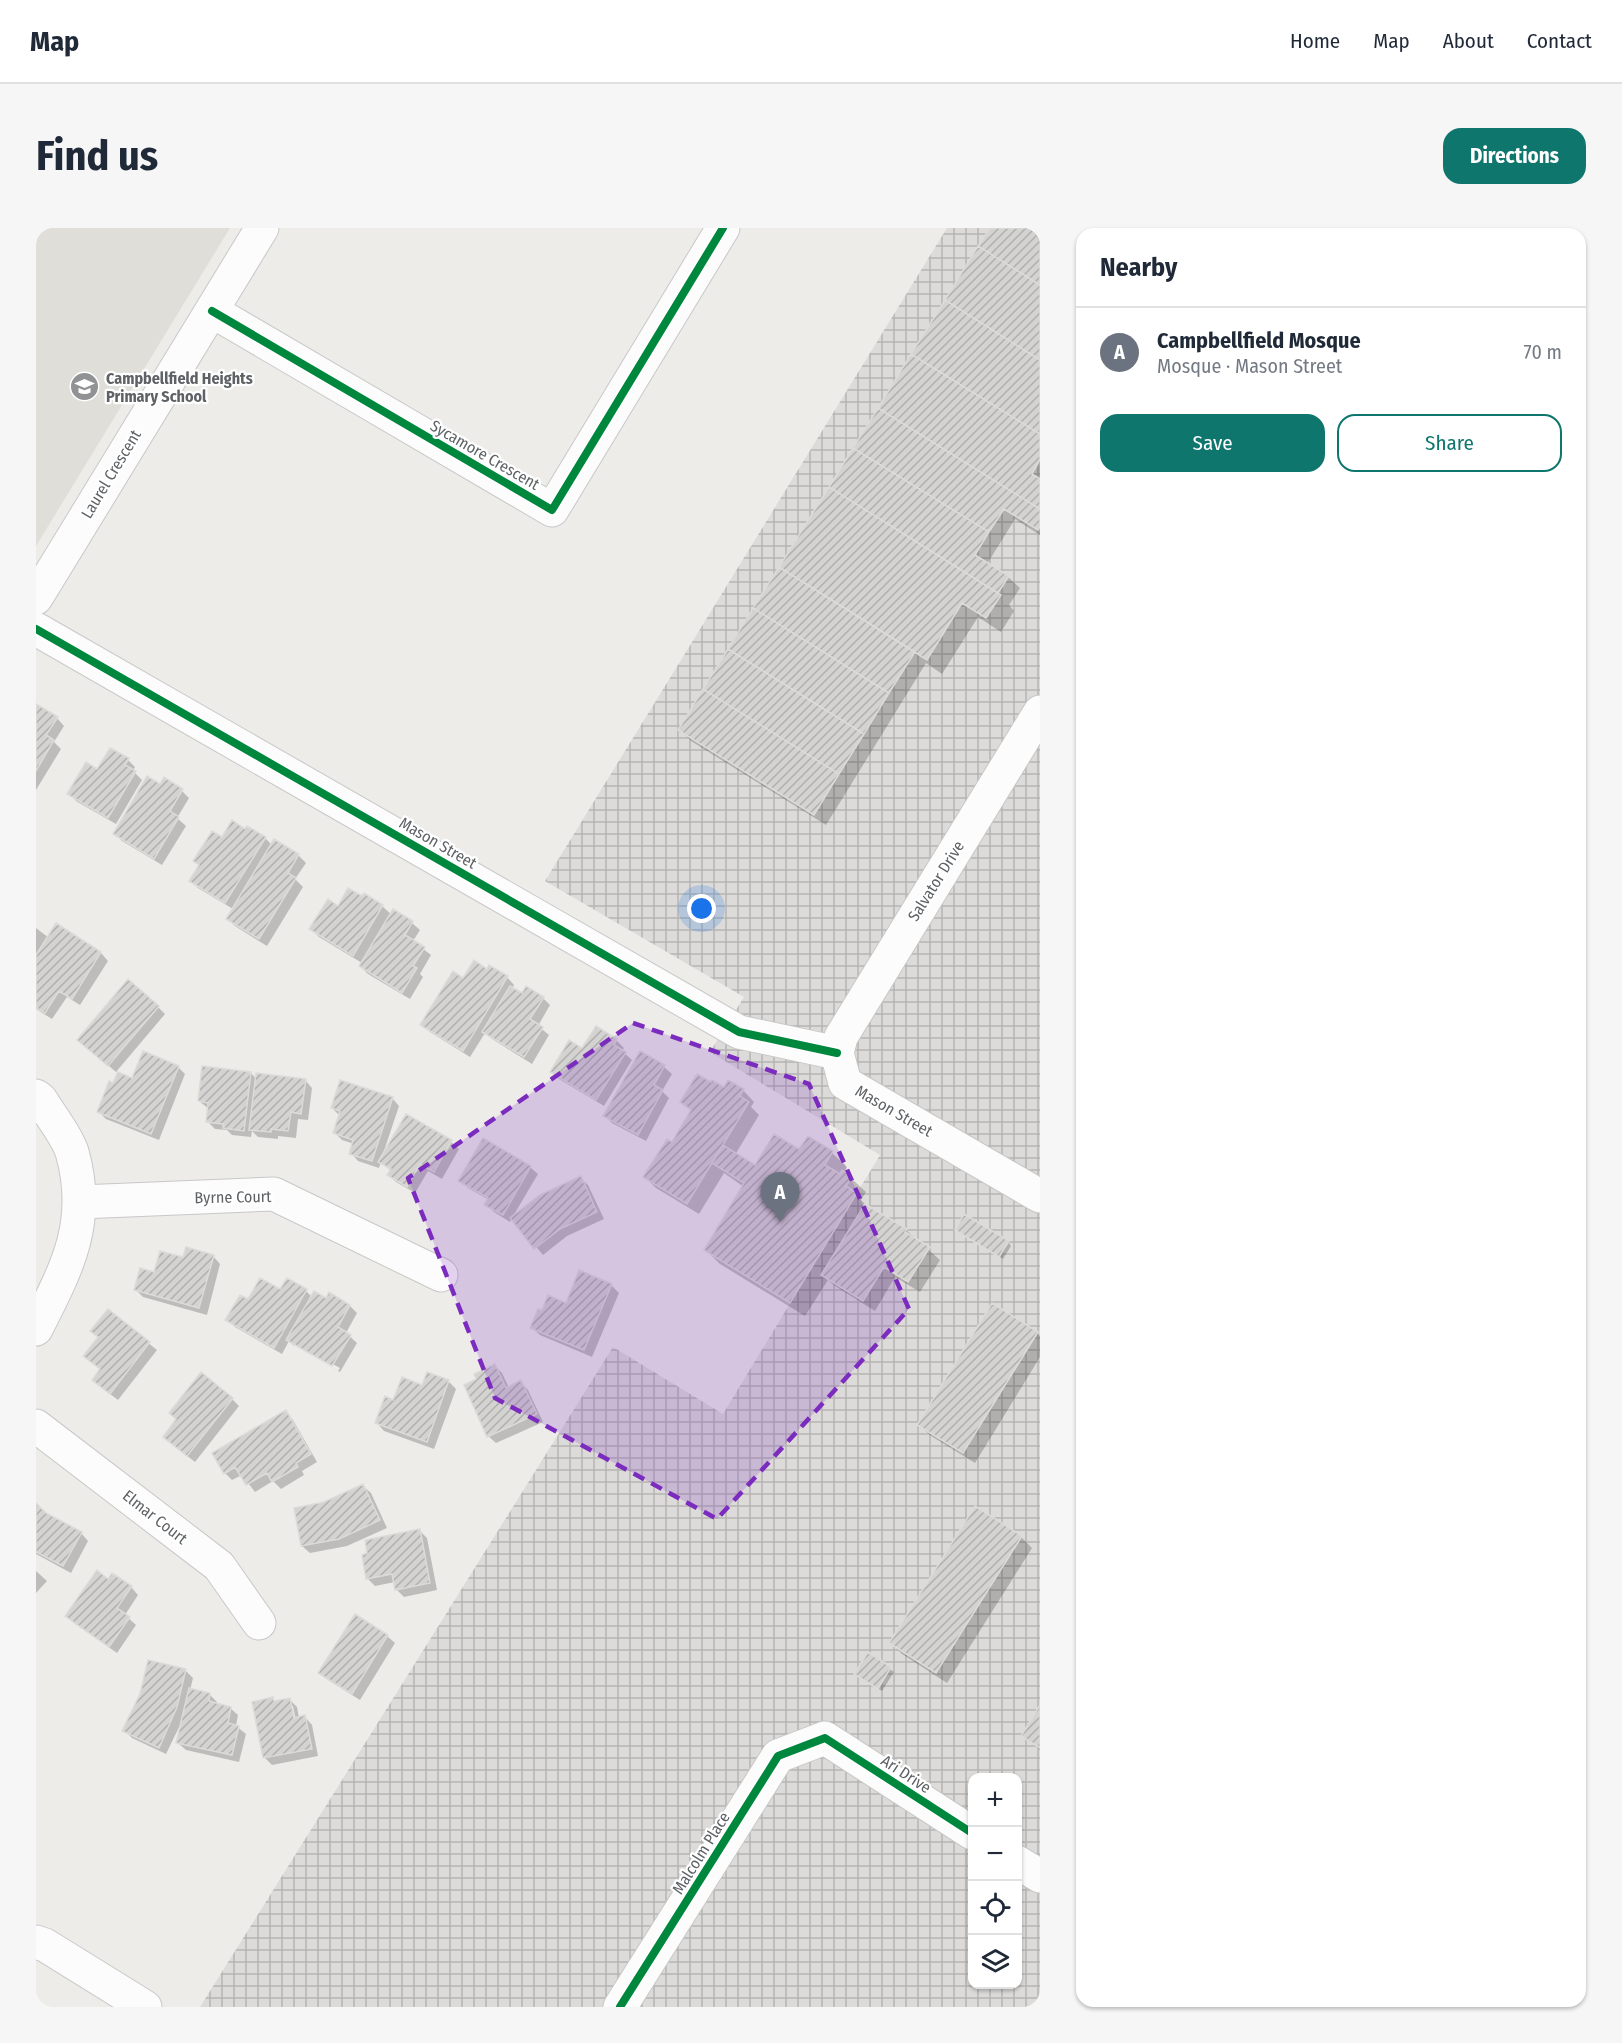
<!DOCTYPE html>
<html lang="en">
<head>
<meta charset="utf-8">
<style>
	:root { --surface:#fff; --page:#f6f6f7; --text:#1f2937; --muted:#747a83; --line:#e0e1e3; --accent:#0f766e }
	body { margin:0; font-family:"Fira Sans Condensed",sans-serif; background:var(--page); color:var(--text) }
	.controls { position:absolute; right:18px; bottom:18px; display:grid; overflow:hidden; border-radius:12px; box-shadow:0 2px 4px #0004 }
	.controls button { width:54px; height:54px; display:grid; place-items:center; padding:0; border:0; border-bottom:2px solid var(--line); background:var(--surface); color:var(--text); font:30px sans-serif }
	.you { position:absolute; left:666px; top:681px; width:21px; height:21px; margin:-15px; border:4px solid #fff; border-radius:50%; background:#1a73e8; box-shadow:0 0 0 9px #1a73e833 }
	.badge { display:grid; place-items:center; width:39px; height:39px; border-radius:50%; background:var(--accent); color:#fff; font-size:20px; font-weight:700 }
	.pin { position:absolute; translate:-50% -50px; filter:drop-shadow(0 2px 3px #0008) }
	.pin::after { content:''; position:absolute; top:32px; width:21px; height:18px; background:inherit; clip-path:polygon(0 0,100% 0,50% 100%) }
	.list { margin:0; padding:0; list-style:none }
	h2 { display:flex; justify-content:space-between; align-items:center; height:78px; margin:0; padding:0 24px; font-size:26px }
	h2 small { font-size:20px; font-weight:400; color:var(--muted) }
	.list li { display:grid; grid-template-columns:39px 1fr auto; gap:18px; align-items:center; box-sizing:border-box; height:90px; padding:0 24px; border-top:2px solid var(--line) }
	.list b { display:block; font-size:22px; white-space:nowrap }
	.list p { margin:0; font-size:20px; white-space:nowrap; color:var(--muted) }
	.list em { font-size:20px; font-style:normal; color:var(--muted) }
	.actions { display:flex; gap:12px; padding:18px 24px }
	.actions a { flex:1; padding:14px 0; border:2px solid var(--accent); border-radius:18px; text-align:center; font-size:21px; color:var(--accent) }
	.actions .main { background:var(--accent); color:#fff }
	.icon { flex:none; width:33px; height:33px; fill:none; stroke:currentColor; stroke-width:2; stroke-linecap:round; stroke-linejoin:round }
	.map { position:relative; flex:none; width:1004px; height:1779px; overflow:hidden; border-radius:18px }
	header { display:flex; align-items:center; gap:36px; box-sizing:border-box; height:84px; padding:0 30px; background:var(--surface); border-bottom:2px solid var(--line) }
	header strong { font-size:28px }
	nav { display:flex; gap:33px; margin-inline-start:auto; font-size:21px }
	.intro { display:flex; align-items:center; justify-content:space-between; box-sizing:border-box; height:144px; padding:0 36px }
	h1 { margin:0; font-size:42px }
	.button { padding:15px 27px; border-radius:18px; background:var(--accent); color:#fff; font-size:21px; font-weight:700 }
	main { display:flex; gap:36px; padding:0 36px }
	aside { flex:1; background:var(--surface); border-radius:18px; box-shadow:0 2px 4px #0004 }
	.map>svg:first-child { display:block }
	.industrial { fill:url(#industrial-grid); fill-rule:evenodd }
	.education { fill:#e0ded9 }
	.shadow { fill:#0003; fill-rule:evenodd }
	.building { fill:url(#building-hatch); stroke:#dcdbd8; stroke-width:1.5 }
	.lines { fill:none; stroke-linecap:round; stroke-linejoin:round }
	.minor-casing { stroke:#c8c8c8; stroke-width:35 }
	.minor { stroke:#fcfcfc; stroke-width:33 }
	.cycleway-casing { stroke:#fff; stroke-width:11 }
	.cycleway { stroke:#00873e; stroke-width:8 }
	.marked { fill:#7b2cbf; fill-opacity:0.2; stroke:#7b2cbf; stroke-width:4.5; stroke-dasharray:12 8; stroke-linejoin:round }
	.labels { text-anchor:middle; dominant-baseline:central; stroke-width:4.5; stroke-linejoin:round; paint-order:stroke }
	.poi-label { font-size:16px; font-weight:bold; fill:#5e6265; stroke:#fff; text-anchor:start }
	.street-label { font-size:16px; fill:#5e6265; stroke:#fff }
</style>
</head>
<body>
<header>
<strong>Map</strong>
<nav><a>Home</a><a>Map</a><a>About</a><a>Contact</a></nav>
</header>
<div class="intro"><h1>Find us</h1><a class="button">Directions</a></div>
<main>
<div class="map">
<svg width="1004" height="1779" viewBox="0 0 1004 1779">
	<defs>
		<pattern id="industrial-grid" width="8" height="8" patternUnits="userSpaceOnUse" patternTransform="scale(1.5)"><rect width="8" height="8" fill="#dddbd9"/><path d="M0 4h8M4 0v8" fill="none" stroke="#b6b5b4"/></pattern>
		<pattern id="building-hatch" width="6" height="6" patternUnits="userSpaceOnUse" patternTransform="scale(1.5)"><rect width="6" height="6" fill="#d4d3d1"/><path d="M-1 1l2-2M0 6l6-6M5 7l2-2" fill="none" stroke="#afafad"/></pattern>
	</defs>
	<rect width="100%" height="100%" fill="#edece9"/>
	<!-- industrial -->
	<path class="industrial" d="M 911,0 L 1004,0 L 1004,1779 L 164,1779 L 577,1119 L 687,1186 L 844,927 L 674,824 L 708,769 L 509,653 ZM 936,1550 L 981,1550 L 981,1756 L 936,1756 Z"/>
	<!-- education -->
	<path class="education" d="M 0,0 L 194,0 L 0,318 Z"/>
	<!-- shadow -->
	<path class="shadow" d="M 955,0 L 1004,0 L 1004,307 L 979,291 L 951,336 L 972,349 L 984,360 L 973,377 L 978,383 L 965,404 L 942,389 L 906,446 L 890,435 L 790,597 L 655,513 L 644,501 Z
		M 0,477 L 21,490 L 28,498 L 18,514 L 25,521 L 0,562 Z
		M 92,532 L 99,539 L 97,543 L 106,552 L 80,596 L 40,573 L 33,565 L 62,543 Z
		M 125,558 L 146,563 L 153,570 L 141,590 L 150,598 L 126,637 L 86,613 L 78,605 Z
		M 210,603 L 229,610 L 236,617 L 262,627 L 270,635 L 259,651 L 267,659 L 231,718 L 199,698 L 192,691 L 197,681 L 162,660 L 155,653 L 186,611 Z
		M 346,678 L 356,687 L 358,683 L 376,695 L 384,702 L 377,713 L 395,727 L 384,746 L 387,749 L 374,771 L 332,746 L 324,738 L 326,735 L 283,709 L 275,701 L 302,680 Z
		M 20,697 L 65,725 L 72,733 L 44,777 L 31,769 L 16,791 L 0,781 L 0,700 L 13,710 Z
		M 452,743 L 471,749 L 478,757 L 476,761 L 487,767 L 507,770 L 514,777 L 502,798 L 513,807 L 496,836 L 456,811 L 449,805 L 434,829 L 394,804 L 386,797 L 428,752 Z
		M 122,779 L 129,786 L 80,844 L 51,819 Z
		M 580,812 L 588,820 L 586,823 L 596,832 L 568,878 L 523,851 L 516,843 L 547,822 Z
		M 604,825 L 628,839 L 636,846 L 626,863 L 633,870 L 610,913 L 576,895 L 569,888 Z
		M 142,839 L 149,846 L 123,912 L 70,891 L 62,883 L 78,857 Z
		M 215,845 L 221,852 L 269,852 L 276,860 L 272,892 L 262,891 L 260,910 L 242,908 L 242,911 L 222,909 L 216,903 L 215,909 L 196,907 L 191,902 L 179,901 L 171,893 L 173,881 L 163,873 Z
		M 688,861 L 707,862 L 718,874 L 715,879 L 723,887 L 699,927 L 720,939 L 764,923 L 772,910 L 796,925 L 811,939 L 807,945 L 815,950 L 830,964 L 825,972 L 833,980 L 870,1002 L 904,1032 L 884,1064 L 859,1049 L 839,1083 L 799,1058 L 792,1052 L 769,1088 L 684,1036 L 670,1022 L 708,959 L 688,945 L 663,986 L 620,960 L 609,949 L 637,916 L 656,884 L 645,874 Z
		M 356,870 L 363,878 L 348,923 L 370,888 L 415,914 L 423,921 L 406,951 L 392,943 L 379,965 L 360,954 L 353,947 L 355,943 L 345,934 L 343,940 L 322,933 L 315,925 L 318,916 L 306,912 L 299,905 L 304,888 L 296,880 Z
		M 494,939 L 502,946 L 476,990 L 544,950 L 552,957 L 568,991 L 531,1008 L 507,1027 L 476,990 L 474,994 L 458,984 L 450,976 L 453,972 L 432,960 L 424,952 Z
		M 924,1005 L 972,1014 L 975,1018 L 967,1031 Z
		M 177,1028 L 184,1036 L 171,1087 L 107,1069 L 100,1062 L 119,1046 Z
		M 575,1057 L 583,1065 L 556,1129 L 504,1107 L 496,1100 L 531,1077 Z
		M 244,1063 L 270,1063 L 276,1069 L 291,1072 L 294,1067 L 314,1078 L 321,1085 L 310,1105 L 321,1115 L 304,1144 L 259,1119 L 302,1143 L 304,1140 L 258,1115 L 258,1118 L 253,1113 L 246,1126 L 199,1099 L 191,1092 L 213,1073 Z
		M 72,1083 L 121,1122 L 82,1172 L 65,1159 L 65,1142 L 49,1128 L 63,1110 Z
		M 1001,1105 L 1004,1108 L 1004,1129 L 939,1235 L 895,1208 L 883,1197 Z
		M 459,1138 L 466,1145 L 473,1160 L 485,1154 L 492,1162 L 507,1194 L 460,1215 L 452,1208 L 442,1152 Z
		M 412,1153 L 420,1161 L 398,1221 L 348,1203 L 341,1195 L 358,1174 L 387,1158 Z
		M 196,1171 L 203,1178 L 159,1234 L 136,1216 L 141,1192 Z
		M 249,1184 L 257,1192 L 281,1234 L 266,1243 L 268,1247 L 245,1261 L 237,1253 L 219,1264 L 206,1247 L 196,1252 L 189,1245 Z
		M 327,1258 L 335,1265 L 351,1300 L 311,1318 L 274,1325 L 266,1318 L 288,1276 Z
		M 0,1277 L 9,1286 L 45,1305 L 52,1313 L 35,1345 L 0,1326 Z
		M 384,1303 L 391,1310 L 401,1362 L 368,1369 L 360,1361 L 359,1354 L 339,1358 L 331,1350 Z
		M 985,1309 L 996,1320 L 911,1455 L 866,1426 L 855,1415 Z
		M 0,1343 L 11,1353 L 0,1365 Z
		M 73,1353 L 95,1359 L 102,1367 L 89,1387 L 100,1397 L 81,1425 L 38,1395 L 31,1388 Z
		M 351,1408 L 359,1415 L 324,1472 L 292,1452 L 284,1445 Z
		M 833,1427 L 858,1444 L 846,1463 L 824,1449 Z
		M 113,1434 L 150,1443 L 157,1450 L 154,1462 L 173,1466 L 181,1474 L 180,1477 L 194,1480 L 202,1487 L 200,1498 L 210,1506 L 203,1534 L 150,1522 L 142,1515 L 146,1493 L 130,1526 L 96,1510 L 88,1502 L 105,1467 Z
		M 236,1471 L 240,1474 L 253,1471 L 261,1479 L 263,1490 L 269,1489 L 276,1497 L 282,1528 L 236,1537 L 229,1530 L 218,1475 ZM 254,1478 L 257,1478 L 261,1497 L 258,1497 Z
		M 1004,1480 L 1004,1522 L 987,1507 Z"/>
	<!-- building -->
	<path class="building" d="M 954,0 L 1004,0 L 1004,57 L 942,18 Z
		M 942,18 L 1004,57 L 1004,132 L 909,72 Z
		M 909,72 L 1004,132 L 1004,206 L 875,126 Z
		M 875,126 L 1004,206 L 1004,232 L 996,246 L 1004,251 L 1004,281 L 842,180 Z
		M 842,180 L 1004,281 L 1004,299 L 1002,302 L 968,281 L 953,304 L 817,220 Z
		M 817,220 L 953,304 L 939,327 L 973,348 L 962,365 L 793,259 Z
		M 793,259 L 965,367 L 950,390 L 926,375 L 891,432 L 743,339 Z
		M 743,339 L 879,424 L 853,465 L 717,380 Z
		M 717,380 L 853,465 L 828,506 L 692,421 Z
		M 692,421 L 828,506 L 803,546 L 667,461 Z
		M 667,461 L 803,546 L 778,587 L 642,502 Z
		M 0,476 L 22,489 L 10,507 L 18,512 L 0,543 Z
		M 74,520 L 93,530 L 89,537 L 100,543 L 72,590 L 31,566 L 50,534 L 61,541 Z
		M 111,548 L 124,556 L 128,549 L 147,561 L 134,583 L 143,589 L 118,631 L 77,606 Z
		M 196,592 L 209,601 L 211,598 L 230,609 L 189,675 L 153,653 L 163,637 L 157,633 L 176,603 L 186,609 Z
		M 238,611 L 263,626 L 252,645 L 260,650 L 223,711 L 190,691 Z
		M 312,660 L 326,668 L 328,665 L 347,677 L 317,728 L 273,701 L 292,671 L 302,678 Z
		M 357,681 L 377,693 L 369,707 L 389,719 L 377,738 L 381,740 L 366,765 L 323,738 Z
		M 20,695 L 65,724 L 36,771 L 23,763 L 9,785 L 0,780 L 0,727 Z
		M 438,732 L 451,741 L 453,737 L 472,748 L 427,823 L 384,797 L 417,743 L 427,750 Z
		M 92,751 L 123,778 L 72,838 L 41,812 Z
		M 474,758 L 486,765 L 490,758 L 508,769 L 494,791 L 507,799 L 488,829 L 446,804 Z
		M 560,798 L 581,811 L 578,817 L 590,824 L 560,872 L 514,844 L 533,812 L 546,820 Z
		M 107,823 L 143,838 L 115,906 L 61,884 L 73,853 L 77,855 L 82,844 L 96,850 Z
		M 604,823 L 629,837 L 618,857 L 627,862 L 602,907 L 567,888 Z
		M 166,838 L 215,844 L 208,903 L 187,900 L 187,896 L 170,894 L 172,875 L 162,873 Z
		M 220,845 L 270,851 L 265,886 L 255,884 L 252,903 L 235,901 L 235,904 L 213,902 Z
		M 661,846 L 675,854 L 676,852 L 688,859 L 692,852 L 708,861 L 704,868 L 713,874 L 651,976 L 607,949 L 631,911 L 636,914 L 655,882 L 644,874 Z
		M 304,852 L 357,869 L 336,933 L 313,926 L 317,912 L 297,905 L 304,883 L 295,880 Z
		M 370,886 L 416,912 L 398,944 L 384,936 L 371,959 L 351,947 L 355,941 L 342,934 Z
		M 738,906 L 763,921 L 772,908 L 797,923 L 789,937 L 804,946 L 806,942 L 816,949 L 810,958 L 821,965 L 754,1075 L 668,1022 L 708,955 L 676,935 L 687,917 L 719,937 Z
		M 447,910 L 495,938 L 467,987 L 448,977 L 452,970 L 422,953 Z
		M 545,948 L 561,984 L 524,1001 L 498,1021 L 474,990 L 504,967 Z
		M 829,976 L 871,1001 L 869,1004 L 894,1019 L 872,1054 L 848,1039 L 827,1073 L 785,1047 Z
		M 928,986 L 973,1013 L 963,1029 L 919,1002 Z
		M 150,1019 L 178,1027 L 163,1080 L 98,1062 L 104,1040 L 118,1044 L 124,1023 L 147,1029 Z
		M 543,1042 L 576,1056 L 548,1122 L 494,1100 L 502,1081 L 506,1082 L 512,1067 L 530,1075 Z
		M 224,1050 L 244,1061 L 251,1050 L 271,1061 L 238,1120 L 189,1092 L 204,1067 L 212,1071 Z
		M 278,1063 L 290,1070 L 293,1064 L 314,1077 L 302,1099 L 315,1107 L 296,1138 L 250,1112 Z
		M 956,1075 L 1002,1104 L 927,1225 L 881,1197 Z
		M 72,1081 L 114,1114 L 74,1166 L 56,1152 L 64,1141 L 47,1128 L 62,1109 L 54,1103 Z
		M 459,1136 L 470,1160 L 485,1152 L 501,1186 L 451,1209 L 428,1157 L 440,1151 L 438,1146 Z
		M 165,1144 L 197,1170 L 151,1228 L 127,1209 L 140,1191 L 133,1185 Z
		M 391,1144 L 413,1152 L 391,1214 L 339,1195 L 349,1168 L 357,1172 L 366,1149 L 386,1157 Z
		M 250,1182 L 275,1226 L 260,1235 L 262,1239 L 236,1254 L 231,1245 L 210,1257 L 199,1239 L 188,1246 L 176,1225 Z
		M 327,1256 L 344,1292 L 303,1311 L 265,1318 L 258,1280 L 288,1274 Z
		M 0,1275 L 10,1285 L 46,1304 L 27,1338 L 0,1324 Z
		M 939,1278 L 986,1308 L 900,1445 L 853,1415 Z
		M 384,1301 L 394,1355 L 359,1362 L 356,1346 L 330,1351 L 326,1327 L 331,1325 L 329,1312 Z
		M 61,1342 L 72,1351 L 76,1345 L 96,1358 L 81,1380 L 94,1389 L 73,1419 L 29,1388 Z
		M 319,1386 L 352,1407 L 316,1466 L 282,1445 Z
		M 832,1424 L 855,1439 L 842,1461 L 818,1446 Z
		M 112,1432 L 150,1441 L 141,1479 L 123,1520 L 86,1503 L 104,1466 Z
		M 153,1460 L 174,1465 L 173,1473 L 195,1479 L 192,1495 L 203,1498 L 196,1527 L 140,1515 Z
		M 237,1469 L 238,1473 L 254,1470 L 258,1490 L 269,1487 L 276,1521 L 227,1530 L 216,1474 Z
		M 1004,1477 L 1004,1520 L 985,1508 Z"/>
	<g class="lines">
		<defs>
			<path id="minor" d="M 176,83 L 516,282 L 687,0
				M 0,370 L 226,0
				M 0,401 L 703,804 L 801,825
				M 1004,484 L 805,809 L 801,825 L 809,855 L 1004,968
				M 0,868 L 5,872 C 14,887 31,908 36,924 C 56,994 31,1040 0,1101
				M 44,974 L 238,966 L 405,1047
				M 0,1198 L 183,1338 L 223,1395
				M 981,1634 L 1004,1648
				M 0,1714 L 9,1717 L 109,1779
				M 584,1779 L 742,1528 L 789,1510 L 936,1605"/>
		</defs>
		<!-- minor casing -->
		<use href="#minor" class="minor-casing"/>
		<!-- minor -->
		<use href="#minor" class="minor"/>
		<defs>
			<path id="cycleway" d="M 176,83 L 516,282 L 687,0
				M 0,401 L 703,804 L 801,825
				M 584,1779 L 742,1528 L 789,1510 L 936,1605"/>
		</defs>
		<!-- cycleway casing -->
		<use href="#cycleway" class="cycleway-casing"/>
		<!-- cycleway -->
		<use href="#cycleway" class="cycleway"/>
	</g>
	<!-- marked area -->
	<path class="marked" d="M 597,795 L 773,856 L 873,1081 L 681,1291 L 459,1170 L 372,950 Z"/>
	<!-- icons -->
	<defs>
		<symbol id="school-disc" viewBox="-11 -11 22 22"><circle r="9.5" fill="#909293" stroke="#fff"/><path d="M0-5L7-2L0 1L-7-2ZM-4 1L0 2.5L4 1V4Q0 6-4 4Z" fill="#fff"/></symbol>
	</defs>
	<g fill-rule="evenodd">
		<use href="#school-disc" x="32" y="142" width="33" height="33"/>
	</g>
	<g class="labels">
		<!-- poi labels -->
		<g class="poi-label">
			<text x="70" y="150">Campbellfield Heights<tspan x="70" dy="18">Primary School</tspan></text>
		</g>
		<!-- street labels -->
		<g class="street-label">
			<text transform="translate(449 227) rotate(30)">Sycamore Crescent</text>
			<text transform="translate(75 246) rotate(-59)">Laurel Crescent</text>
			<text transform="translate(402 615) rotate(30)">Mason Street</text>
			<text transform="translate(900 653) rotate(-58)">Salvator Drive</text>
			<text transform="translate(858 883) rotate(30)">Mason Street</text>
			<text transform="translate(197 969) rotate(-1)">Byrne Court</text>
			<text transform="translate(119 1289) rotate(38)">Elmar Court</text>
			<text transform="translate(870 1546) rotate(33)">Ari Drive</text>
			<text transform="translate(665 1625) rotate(-58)">Malcolm Place</text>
		</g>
	</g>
</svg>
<div class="controls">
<button>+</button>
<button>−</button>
<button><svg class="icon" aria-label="locate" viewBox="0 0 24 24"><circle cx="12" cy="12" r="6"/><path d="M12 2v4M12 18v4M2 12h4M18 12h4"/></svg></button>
<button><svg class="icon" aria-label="layers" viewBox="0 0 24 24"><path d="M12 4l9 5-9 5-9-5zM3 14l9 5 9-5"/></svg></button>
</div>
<div class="you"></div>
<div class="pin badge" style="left:744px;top:994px;background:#6b7280">A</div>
</div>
<aside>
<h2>Nearby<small></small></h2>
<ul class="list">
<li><span class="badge" style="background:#6b7280">A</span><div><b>Campbellfield Mosque</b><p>Mosque · Mason Street</p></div><em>70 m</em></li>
</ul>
<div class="actions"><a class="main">Save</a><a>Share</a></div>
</aside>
</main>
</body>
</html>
